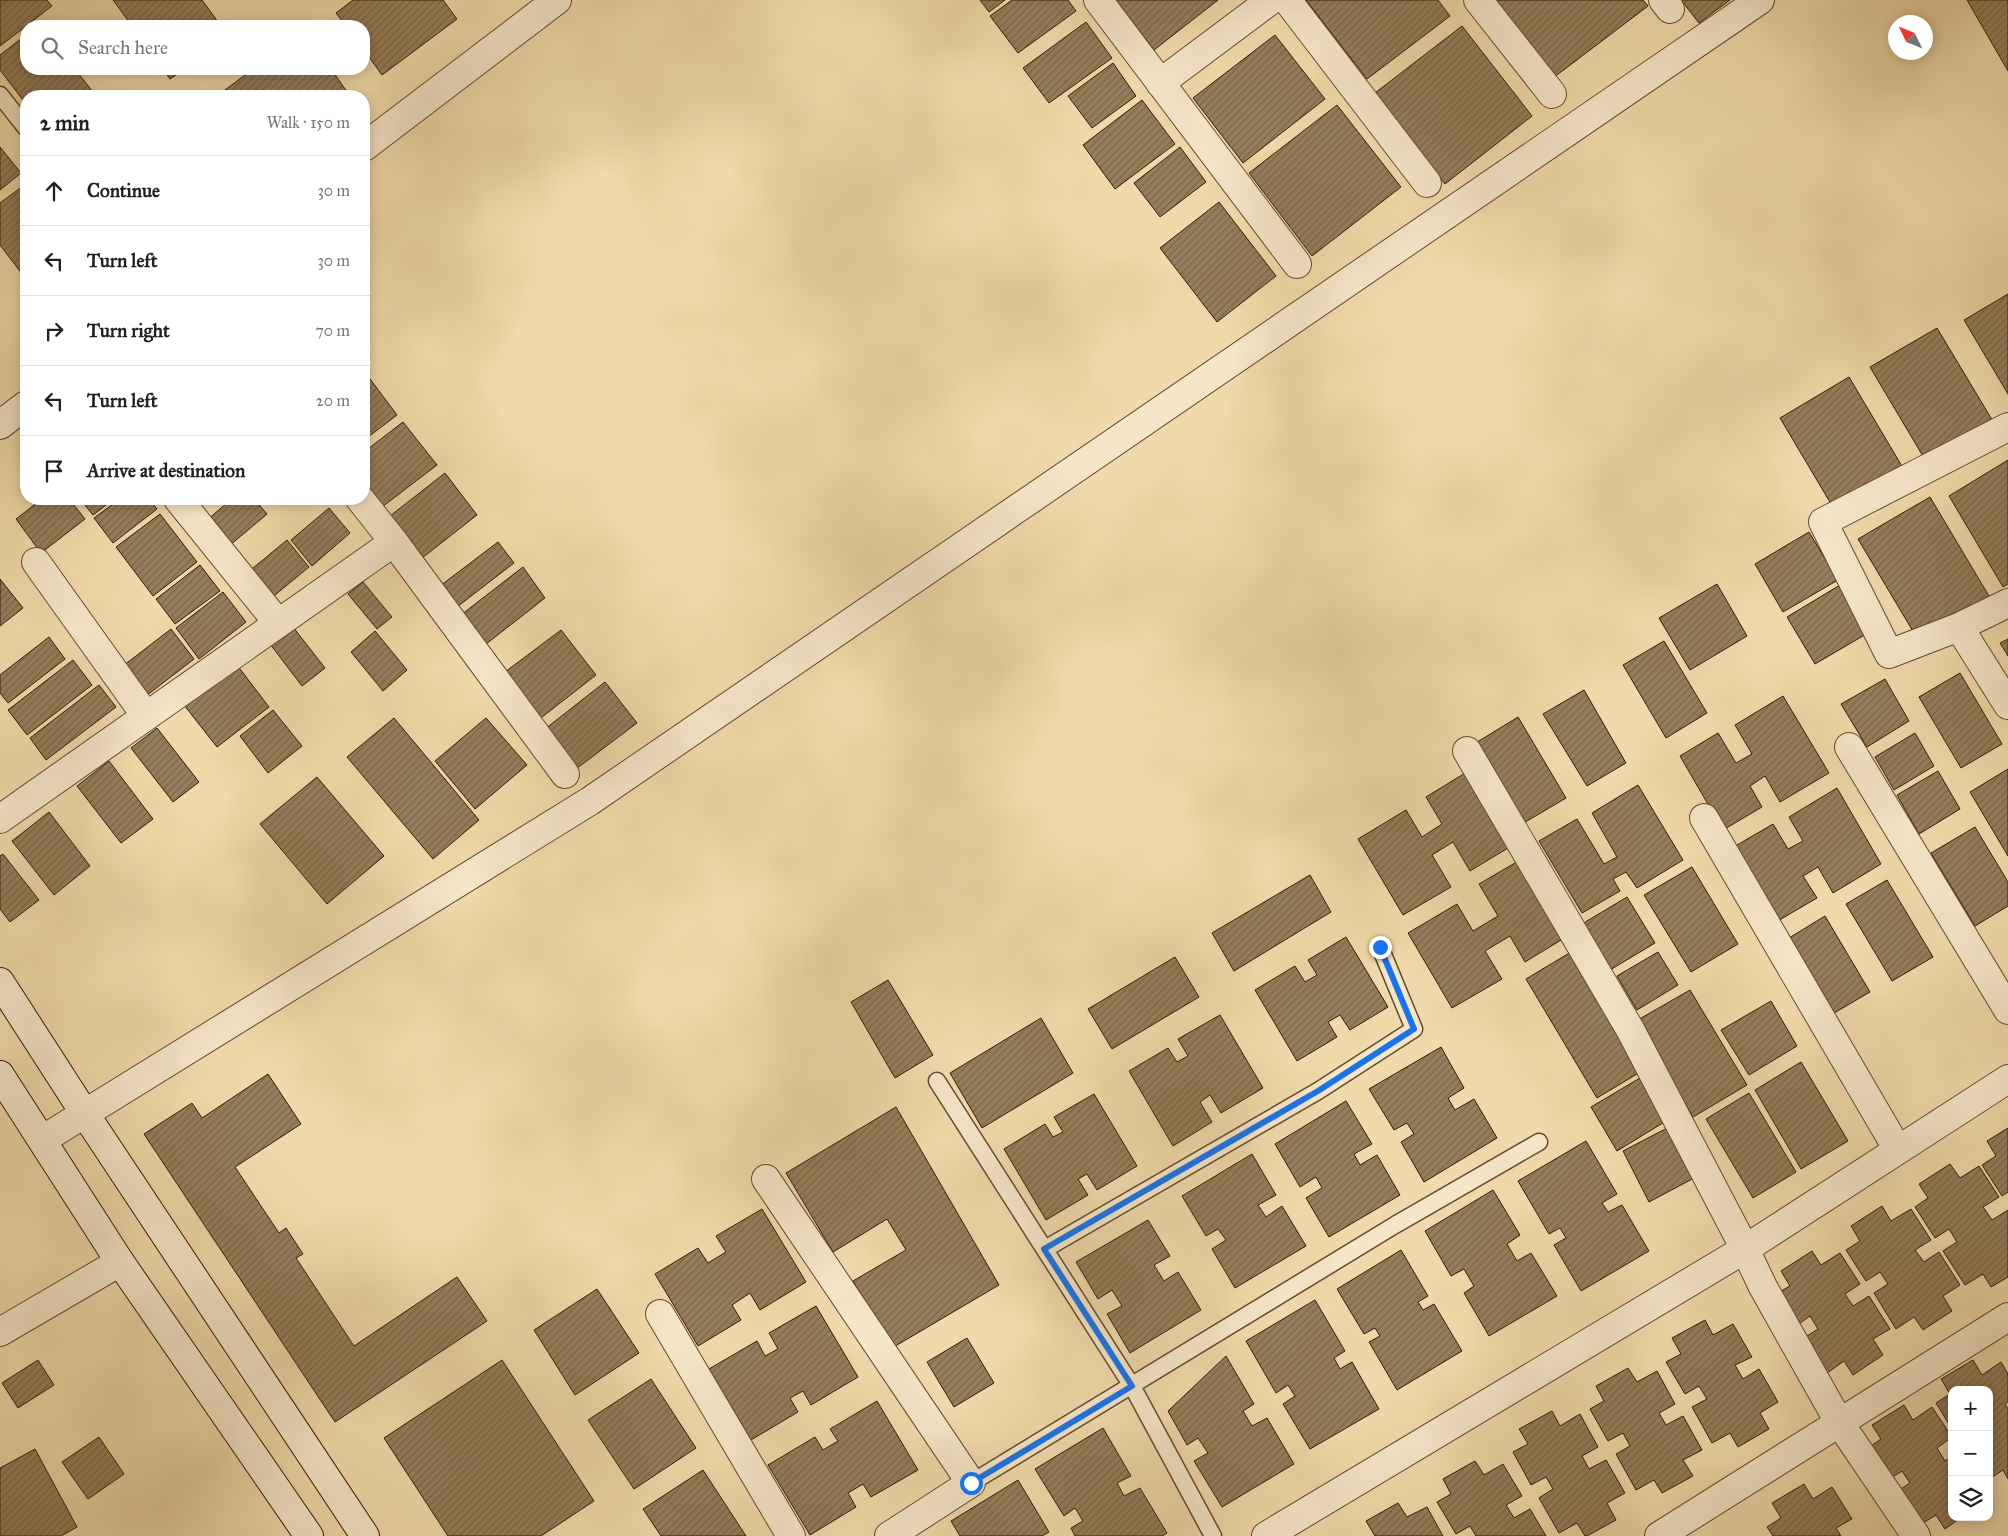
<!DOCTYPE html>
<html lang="en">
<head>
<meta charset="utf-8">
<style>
	:root { --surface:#fff; --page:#f2f2f2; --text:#202124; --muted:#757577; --line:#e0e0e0 }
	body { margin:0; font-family:"IM FELL Great Primer",serif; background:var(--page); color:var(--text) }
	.controls { position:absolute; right:15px; bottom:15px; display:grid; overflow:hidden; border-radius:10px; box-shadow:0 2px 12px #0003 }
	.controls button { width:45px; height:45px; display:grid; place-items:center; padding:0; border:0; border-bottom:1px solid var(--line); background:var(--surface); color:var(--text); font:25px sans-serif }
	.compass { position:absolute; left:1888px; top:15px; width:45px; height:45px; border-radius:50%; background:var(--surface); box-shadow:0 2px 12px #0003; rotate:313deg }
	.stop { position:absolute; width:15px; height:15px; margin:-11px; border:4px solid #1a73e8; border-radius:50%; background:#fff }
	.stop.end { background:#1a73e8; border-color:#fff; box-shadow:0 1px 5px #0008 }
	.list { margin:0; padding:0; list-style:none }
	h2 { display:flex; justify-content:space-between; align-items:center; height:65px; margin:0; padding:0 20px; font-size:21px }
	h2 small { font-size:16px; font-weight:400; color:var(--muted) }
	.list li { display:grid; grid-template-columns:32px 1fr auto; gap:15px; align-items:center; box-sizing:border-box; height:70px; padding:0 20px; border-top:1px solid var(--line) }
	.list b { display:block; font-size:19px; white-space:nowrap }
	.list em { font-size:16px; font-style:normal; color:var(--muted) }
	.icon { flex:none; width:28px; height:28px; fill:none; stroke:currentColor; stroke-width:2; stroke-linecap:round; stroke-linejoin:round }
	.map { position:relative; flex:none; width:2008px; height:1536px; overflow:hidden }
	.search { position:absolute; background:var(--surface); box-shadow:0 2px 12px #0003; left:20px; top:20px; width:350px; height:55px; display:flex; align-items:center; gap:12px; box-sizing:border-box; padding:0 18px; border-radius:20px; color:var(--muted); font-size:19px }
	.panel { position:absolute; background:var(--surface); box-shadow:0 2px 12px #0003; left:20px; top:90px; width:350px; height:415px; border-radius:20px }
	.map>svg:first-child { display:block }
	.building { fill:url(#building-hatch); stroke:#321c05 }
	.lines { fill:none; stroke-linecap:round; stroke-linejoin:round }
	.lane-casing { stroke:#624b2e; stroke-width:19 }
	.street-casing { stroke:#624b2e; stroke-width:30 }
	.secondary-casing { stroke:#321c05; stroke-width:30 }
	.lane { stroke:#f5e6c8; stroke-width:16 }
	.street { stroke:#f5e6c8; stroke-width:28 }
	.secondary { stroke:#f5e6c8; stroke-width:28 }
	.route { stroke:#1a73e8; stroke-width:6 }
</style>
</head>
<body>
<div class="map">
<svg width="2008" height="1536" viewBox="0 0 2008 1536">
	<defs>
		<pattern id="building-hatch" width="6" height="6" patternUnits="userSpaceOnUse" patternTransform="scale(1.25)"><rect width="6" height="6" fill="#957e5b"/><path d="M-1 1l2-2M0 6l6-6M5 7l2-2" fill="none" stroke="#7a6649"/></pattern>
	</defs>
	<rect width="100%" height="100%" fill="#f0d9aa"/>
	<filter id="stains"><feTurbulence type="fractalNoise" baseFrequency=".004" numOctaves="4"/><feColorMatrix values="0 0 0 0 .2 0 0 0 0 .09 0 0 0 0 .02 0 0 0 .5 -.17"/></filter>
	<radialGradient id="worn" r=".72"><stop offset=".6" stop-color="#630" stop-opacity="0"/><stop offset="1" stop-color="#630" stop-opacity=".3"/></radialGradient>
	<!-- building -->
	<path class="building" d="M 0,0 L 47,0 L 52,6 L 0,46 Z
		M 113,0 L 202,0 L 221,26 L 132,26 Z
		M 353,0 L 443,0 L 457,19 L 382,75 L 364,50 L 364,26 L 346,26 L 336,13 Z
		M 980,0 L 1005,0 L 989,12 Z
		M 1012,0 L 1068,0 L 1076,11 L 1018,53 L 990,16 Z
		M 1116,0 L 1218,0 L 1154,50 Z
		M 1306,0 L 1438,0 L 1450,16 L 1367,79 Z
		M 1495,0 L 1643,0 L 1648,6 L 1553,78 Z
		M 1681,0 L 1730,0 L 1699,23 Z
		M 1967,0 L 2008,0 L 2008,71 Z
		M 1086,22 L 1112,58 L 1049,103 L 1023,68 Z
		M 1462,26 L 1532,116 L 1445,184 L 1375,93 Z
		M 26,35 L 26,69 L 75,69 L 96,96 L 26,96 L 26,104 L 0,70 L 0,55 Z
		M 1275,35 L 1325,99 L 1243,163 L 1193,98 Z
		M 1113,63 L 1136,96 L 1092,128 L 1068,96 Z
		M 163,69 L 185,69 L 170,79 Z
		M 253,69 L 331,69 L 350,96 L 217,96 Z
		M 1142,100 L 1175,144 L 1115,189 L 1083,145 Z
		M 1337,105 L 1401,187 L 1312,256 L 1249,173 Z
		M 0,147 L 21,173 L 0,190 Z
		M 1180,147 L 1206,182 L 1160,217 L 1134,183 Z
		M 23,186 L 26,190 L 26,279 L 0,245 L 0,203 Z
		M 1219,202 L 1276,276 L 1217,322 L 1160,248 Z
		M 2008,294 L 2008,394 L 1964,320 Z
		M 1937,328 L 1994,423 L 1927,463 L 1870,367 Z
		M 364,371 L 397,415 L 364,440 Z
		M 1849,377 L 1906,473 L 1837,514 L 1780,418 Z
		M 403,422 L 437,465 L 382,507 L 364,483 L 364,452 Z
		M 2008,460 L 2008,584 L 2003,587 L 1949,496 Z
		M 445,473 L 477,515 L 422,558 L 390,516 Z
		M 1930,497 L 1989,596 L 1917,638 L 1858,539 Z
		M 42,499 L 69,499 L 85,519 L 41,553 L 16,519 Z
		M 80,499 L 114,499 L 93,515 Z
		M 120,499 L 149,499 L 157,509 L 113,543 L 94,518 Z
		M 232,499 L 254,499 L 267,514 L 229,546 L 207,520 Z
		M 329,508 L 350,533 L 312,566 L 291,540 Z
		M 160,514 L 197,562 L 153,596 L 116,547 Z
		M 1809,532 L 1838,580 L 1783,612 L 1755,564 Z
		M 287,540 L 309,567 L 269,600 L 247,573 Z
		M 498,542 L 514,563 L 453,610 L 436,589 Z
		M 200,565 L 220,591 L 175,624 L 156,599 Z
		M 523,567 L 545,598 L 481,648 L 457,618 Z
		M 0,579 L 23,608 L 0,626 Z
		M 363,582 L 392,617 L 377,629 L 348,594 Z
		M 1717,584 L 1747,636 L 1690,670 L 1659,618 Z
		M 1840,585 L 1868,633 L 1815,664 L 1787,617 Z
		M 223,592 L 246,622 L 199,659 L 176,628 Z
		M 293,627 L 325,668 L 302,686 L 270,644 Z
		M 171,629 L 194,659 L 146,696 L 123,666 Z
		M 561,630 L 596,675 L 537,721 L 501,675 Z
		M 375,631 L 407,670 L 383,691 L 351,652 Z
		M 49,637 L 65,659 L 8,703 L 0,693 L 0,675 Z
		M 2008,639 L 2008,656 L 2000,643 Z
		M 1664,641 L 1707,713 L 1666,738 L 1623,665 Z
		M 73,660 L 92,685 L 27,735 L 8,710 Z
		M 237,665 L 269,707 L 217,747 L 184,705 Z
		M 1960,673 L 2002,744 L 1961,768 L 1919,697 Z
		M 1885,679 L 1909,721 L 1867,747 L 1841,704 Z
		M 605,682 L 637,723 L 576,769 L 545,729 Z
		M 99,685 L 116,707 L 46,760 L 30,738 Z
		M 1584,690 L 1626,763 L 1587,786 L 1543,714 Z
		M 1783,696 L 1829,773 L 1780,802 L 1765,776 L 1750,786 L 1762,807 L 1723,830 L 1680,756 L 1718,733 L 1736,763 L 1752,754 L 1735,725 Z
		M 273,710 L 302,746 L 268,773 L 240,736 Z
		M 1518,717 L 1566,798 L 1522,824 L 1474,744 Z
		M 394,718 L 479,820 L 433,859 L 347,757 Z
		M 486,718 L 527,765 L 475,809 L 435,761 Z
		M 157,728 L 199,782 L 173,802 L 131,748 Z
		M 1915,733 L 1934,766 L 1894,790 L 1875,757 Z
		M 109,761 L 153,819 L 121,843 L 77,786 Z
		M 2008,769 L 2008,856 L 1970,792 Z
		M 1470,770 L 1513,845 L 1470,871 L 1453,842 L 1432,855 L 1451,887 L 1403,915 L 1358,839 L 1406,810 L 1422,837 L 1442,824 L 1426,797 Z
		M 1938,771 L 1960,809 L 1919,834 L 1897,795 Z
		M 317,777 L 384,856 L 327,904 L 260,824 Z
		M 1638,785 L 1683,860 L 1637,888 L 1626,872 L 1613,879 L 1620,891 L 1582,913 L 1539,841 L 1577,819 L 1604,864 L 1617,857 L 1592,813 Z
		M 1837,788 L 1881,864 L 1833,893 L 1818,867 L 1803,876 L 1817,898 L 1776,922 L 1732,848 L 1773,824 L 1788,849 L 1803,841 L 1789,817 Z
		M 49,812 L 90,866 L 54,895 L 12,841 Z
		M 1975,827 L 2008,882 L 2008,906 L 1975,926 L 1931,853 Z
		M 3,854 L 39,900 L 10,922 L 0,909 L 0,856 Z
		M 1520,860 L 1566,937 L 1525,962 L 1510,936 L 1485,951 L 1502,979 L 1452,1008 L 1408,933 L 1457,904 L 1473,931 L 1498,916 L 1479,884 Z
		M 1692,867 L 1738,944 L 1691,972 L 1644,895 Z
		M 1310,875 L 1331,912 L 1234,971 L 1212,933 Z
		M 1887,880 L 1933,957 L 1892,981 L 1846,904 Z
		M 1627,897 L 1655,943 L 1605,973 L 1577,927 Z
		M 1825,916 L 1870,992 L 1829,1016 L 1784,941 Z
		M 1346,937 L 1388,1007 L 1350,1030 L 1340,1015 L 1328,1022 L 1337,1037 L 1297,1061 L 1255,990 L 1295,966 L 1305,982 L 1317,975 L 1308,960 Z
		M 1571,952 L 1642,1071 L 1597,1098 L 1526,979 Z
		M 1658,952 L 1678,985 L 1637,1010 L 1617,976 Z
		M 1175,957 L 1199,997 L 1112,1049 L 1088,1009 Z
		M 888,980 L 933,1055 L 895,1078 L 851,1002 Z
		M 1690,990 L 1747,1085 L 1693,1117 L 1636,1021 Z
		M 1771,1001 L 1797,1046 L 1749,1075 L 1721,1030 Z
		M 1220,1015 L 1263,1088 L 1221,1113 L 1210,1095 L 1200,1102 L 1212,1122 L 1173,1146 L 1129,1071 L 1168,1048 L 1177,1062 L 1188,1056 L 1178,1039 Z
		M 1041,1018 L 1073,1073 L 982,1128 L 950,1073 Z
		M 1441,1047 L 1464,1088 L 1448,1098 L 1455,1110 L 1474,1099 L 1497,1138 L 1424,1182 L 1401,1142 L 1414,1134 L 1407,1123 L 1394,1130 L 1369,1089 Z
		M 1801,1062 L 1848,1141 L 1801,1169 L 1755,1090 Z
		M 268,1074 L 301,1124 L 235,1167 L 279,1233 L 286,1228 L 303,1254 L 296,1258 L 354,1346 L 457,1277 L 487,1321 L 335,1422 L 144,1134 L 192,1103 L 202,1118 Z
		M 1645,1075 L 1671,1118 L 1617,1151 L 1591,1107 Z
		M 1749,1093 L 1796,1172 L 1753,1198 L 1706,1119 Z
		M 1094,1094 L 1137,1166 L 1097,1190 L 1087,1174 L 1078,1179 L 1088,1195 L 1046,1220 L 1004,1149 L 1045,1124 L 1053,1137 L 1063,1132 L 1054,1117 Z
		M 1346,1101 L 1372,1144 L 1354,1154 L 1360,1165 L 1377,1155 L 1400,1195 L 1329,1237 L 1306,1198 L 1322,1188 L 1316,1177 L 1300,1187 L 1275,1144 Z
		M 896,1107 L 999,1285 L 892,1348 L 853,1281 L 906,1250 L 887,1219 L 833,1252 L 786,1173 Z
		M 1669,1127 L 1696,1177 L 1649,1202 L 1623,1151 Z
		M 2008,1128 L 2008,1192 L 2002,1196 L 1982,1165 L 1996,1156 L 1987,1141 Z
		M 1586,1141 L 1617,1194 L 1602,1203 L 1608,1212 L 1622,1205 L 1649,1251 L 1581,1291 L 1554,1245 L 1566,1238 L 1560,1228 L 1549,1234 L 1518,1181 Z
		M 1252,1154 L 1276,1195 L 1258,1205 L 1266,1217 L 1282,1206 L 1306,1246 L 1235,1288 L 1212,1249 L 1226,1240 L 1218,1229 L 1206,1236 L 1182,1196 Z
		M 1950,1164 L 1960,1178 L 1979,1166 L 1999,1197 L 1983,1207 L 1992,1220 L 2008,1210 L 2008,1277 L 1991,1287 L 1983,1274 L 1965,1285 L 1943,1251 L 1957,1242 L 1949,1229 L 1935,1238 L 1915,1207 L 1928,1198 L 1919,1184 Z
		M 1493,1190 L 1520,1235 L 1507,1244 L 1517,1261 L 1531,1253 L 1557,1296 L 1489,1336 L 1464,1293 L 1474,1286 L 1464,1269 L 1451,1276 L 1425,1231 Z
		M 1882,1206 L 1891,1221 L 1911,1209 L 1931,1240 L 1915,1250 L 1924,1262 L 1939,1252 L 1960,1285 L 1943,1296 L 1952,1311 L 1923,1330 L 1914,1317 L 1896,1329 L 1874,1293 L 1888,1284 L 1880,1272 L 1866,1281 L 1846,1250 L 1860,1241 L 1851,1226 Z
		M 762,1209 L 806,1282 L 760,1310 L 750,1293 L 732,1305 L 741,1320 L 698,1346 L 655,1274 L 698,1248 L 708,1263 L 726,1252 L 716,1236 Z
		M 1148,1220 L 1170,1256 L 1154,1265 L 1164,1281 L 1178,1272 L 1201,1310 L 1130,1353 L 1107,1314 L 1122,1306 L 1112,1290 L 1098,1299 L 1076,1262 Z
		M 1401,1250 L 1428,1296 L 1418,1302 L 1423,1310 L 1434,1304 L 1462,1351 L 1397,1390 L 1369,1342 L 1380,1336 L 1375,1328 L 1364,1334 L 1337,1289 Z
		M 1812,1251 L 1821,1265 L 1840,1253 L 1860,1284 L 1845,1294 L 1853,1306 L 1869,1296 L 1890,1329 L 1873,1339 L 1883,1355 L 1853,1375 L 1844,1361 L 1827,1373 L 1804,1338 L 1818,1329 L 1810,1316 L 1796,1326 L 1776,1294 L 1790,1286 L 1781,1271 Z
		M 597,1289 L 639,1353 L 575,1395 L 534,1330 Z
		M 1315,1300 L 1345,1351 L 1334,1358 L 1340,1369 L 1352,1362 L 1379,1409 L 1310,1449 L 1283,1404 L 1295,1396 L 1288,1385 L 1276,1393 L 1246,1341 Z
		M 816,1306 L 858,1377 L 811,1405 L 803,1391 L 790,1398 L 798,1412 L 751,1440 L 709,1369 L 757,1341 L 765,1356 L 778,1349 L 769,1333 Z
		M 1705,1320 L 1713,1335 L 1733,1324 L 1752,1357 L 1735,1365 L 1743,1379 L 1759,1369 L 1778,1402 L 1760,1413 L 1769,1429 L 1738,1447 L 1730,1433 L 1712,1443 L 1692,1407 L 1707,1399 L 1699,1386 L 1685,1394 L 1666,1362 L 1681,1354 L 1672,1338 Z
		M 967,1338 L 994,1383 L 954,1407 L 927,1362 Z
		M 1226,1356 L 1254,1404 L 1243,1411 L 1252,1426 L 1267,1418 L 1294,1464 L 1222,1507 L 1194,1461 L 1208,1453 L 1198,1438 L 1187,1445 L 1168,1411 Z
		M 38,1360 L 54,1385 L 18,1408 L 2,1383 Z
		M 502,1360 L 594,1501 L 541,1536 L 448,1536 L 384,1438 Z
		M 1973,1360 L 1982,1375 L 2001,1362 L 2008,1374 L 2008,1402 L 2005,1404 L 2008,1409 L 2008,1479 L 2003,1470 L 1989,1479 L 1989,1390 L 1952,1390 L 1952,1429 L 1936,1403 L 1950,1394 L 1941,1379 Z
		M 1628,1368 L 1637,1382 L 1657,1371 L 1675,1404 L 1659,1413 L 1666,1425 L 1683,1416 L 1702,1450 L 1683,1460 L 1693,1476 L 1662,1493 L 1654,1480 L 1636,1490 L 1616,1454 L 1630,1446 L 1623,1433 L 1608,1441 L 1590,1409 L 1604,1401 L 1596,1386 Z
		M 651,1379 L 696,1448 L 634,1489 L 588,1420 Z
		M 877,1401 L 918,1470 L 871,1497 L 863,1484 L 848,1493 L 856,1507 L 810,1535 L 768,1465 L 815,1437 L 823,1450 L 838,1441 L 830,1429 Z
		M 1904,1405 L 1913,1420 L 1932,1407 L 1952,1437 L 1937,1448 L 1945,1461 L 1952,1456 L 1952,1517 L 1962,1517 L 1945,1529 L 1936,1515 L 1918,1526 L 1896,1492 L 1910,1483 L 1902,1471 L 1888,1480 L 1868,1448 L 1881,1439 L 1872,1425 Z
		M 1552,1411 L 1560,1426 L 1580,1414 L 1598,1447 L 1582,1456 L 1589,1469 L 1606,1460 L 1625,1493 L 1607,1503 L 1616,1520 L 1587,1536 L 1585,1536 L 1577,1523 L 1559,1533 L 1539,1498 L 1553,1489 L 1546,1477 L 1531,1485 L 1513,1452 L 1528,1444 L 1519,1429 Z
		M 1103,1428 L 1131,1476 L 1117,1483 L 1124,1496 L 1140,1488 L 1167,1533 L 1162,1536 L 1075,1536 L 1071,1528 L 1083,1521 L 1075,1508 L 1064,1516 L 1035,1469 Z
		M 99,1437 L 124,1474 L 88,1499 L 62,1462 Z
		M 35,1449 L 77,1527 L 61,1536 L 0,1536 L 0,1468 Z
		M 1475,1461 L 1484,1475 L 1503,1464 L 1522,1496 L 1506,1505 L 1514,1518 L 1530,1509 L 1546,1536 L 1476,1536 L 1470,1526 L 1456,1534 L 1437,1502 L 1451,1494 L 1443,1479 Z
		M 703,1470 L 746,1536 L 661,1536 L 643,1509 Z
		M 1018,1480 L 1049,1532 L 1042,1536 L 960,1536 L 951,1521 Z
		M 1804,1484 L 1813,1499 L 1832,1487 L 1852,1519 L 1836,1528 L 1841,1536 L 1773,1536 L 1767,1527 L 1781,1518 L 1772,1503 Z
		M 1398,1503 L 1407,1517 L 1427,1507 L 1443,1536 L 1375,1536 L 1366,1521 Z"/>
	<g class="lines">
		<defs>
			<path id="lane" d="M 0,95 L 26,128
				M 937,1081 L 1132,1386 L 1213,1536
				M 1045,1249 L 1318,1091 L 1414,1029 L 1380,947
				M 971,1483 L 1395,1225 L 1539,1142"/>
			<path id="street" d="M 1098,0 L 1297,264
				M 1287,0 L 1427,183
				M 1478,0 L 1552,94
				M 1663,0 L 1670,9
				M 1160,83 L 1271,0
				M 364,147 L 557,0
				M 0,425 L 26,405
				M 2008,427 L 1823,522 L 1889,654 L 1959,627 L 2008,603
				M 178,499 L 278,623
				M 360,499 L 394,542 L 565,774
				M 36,562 L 146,716
				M 1959,627 L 2008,705
				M 1849,747 L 2008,1010
				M 1467,751 L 1631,1031 L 1745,1249 L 1763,1287 L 1839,1422 L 1916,1536
				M 1704,818 L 1898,1150
				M 0,819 L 394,542
				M 42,1140 L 590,801 L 1760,0
				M 766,1179 L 971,1483 L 889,1536
				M 660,1314 L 791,1536
				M 0,1332 L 120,1262
				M 1266,1536 L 1745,1249 L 2008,1079
				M 1659,1536 L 2008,1317"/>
			<path id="secondary" d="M 0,982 L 85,1114 L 365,1536
				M 0,1075 L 120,1262 L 309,1536"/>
		</defs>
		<!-- lane casing -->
		<use href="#lane" class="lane-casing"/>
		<!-- street casing -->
		<use href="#street" class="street-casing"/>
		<!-- secondary casing -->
		<use href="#secondary" class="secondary-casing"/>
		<!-- lane -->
		<use href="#lane" class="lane"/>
		<!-- street -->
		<use href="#street" class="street"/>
		<!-- secondary -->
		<use href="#secondary" class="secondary"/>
	</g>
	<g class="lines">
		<!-- route -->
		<path class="route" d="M 971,1483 L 1132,1386 L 1044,1249 L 1318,1091 L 1414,1029 L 1380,947"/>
	</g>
	<rect width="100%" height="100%" filter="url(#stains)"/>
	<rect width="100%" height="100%" fill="url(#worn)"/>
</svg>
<div class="controls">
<button>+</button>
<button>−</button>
<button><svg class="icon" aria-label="layers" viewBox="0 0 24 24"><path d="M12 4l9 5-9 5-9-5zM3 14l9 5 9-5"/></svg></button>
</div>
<svg class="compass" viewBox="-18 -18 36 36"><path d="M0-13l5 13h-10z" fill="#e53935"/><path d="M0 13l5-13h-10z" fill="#757577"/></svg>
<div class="stop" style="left:971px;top:1483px"></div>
<div class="stop end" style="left:1380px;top:947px"></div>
<div class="search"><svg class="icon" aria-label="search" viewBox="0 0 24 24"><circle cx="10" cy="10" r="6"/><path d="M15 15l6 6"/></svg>Search here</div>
<section class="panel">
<h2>2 min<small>Walk · 150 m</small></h2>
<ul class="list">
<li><svg class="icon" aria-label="ahead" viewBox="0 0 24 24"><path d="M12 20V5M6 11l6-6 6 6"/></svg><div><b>Continue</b></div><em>30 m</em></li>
<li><svg class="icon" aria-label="left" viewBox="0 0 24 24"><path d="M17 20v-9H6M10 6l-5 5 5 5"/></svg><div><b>Turn left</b></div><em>30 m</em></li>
<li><svg class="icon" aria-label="right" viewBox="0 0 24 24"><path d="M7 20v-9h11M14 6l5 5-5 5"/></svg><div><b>Turn right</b></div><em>70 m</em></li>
<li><svg class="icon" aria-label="left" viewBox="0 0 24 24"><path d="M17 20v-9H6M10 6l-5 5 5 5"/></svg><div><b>Turn left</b></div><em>20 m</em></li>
<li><svg class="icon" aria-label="arrive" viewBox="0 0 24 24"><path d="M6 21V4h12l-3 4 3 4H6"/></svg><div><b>Arrive at destination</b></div></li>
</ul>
</section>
</div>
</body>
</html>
